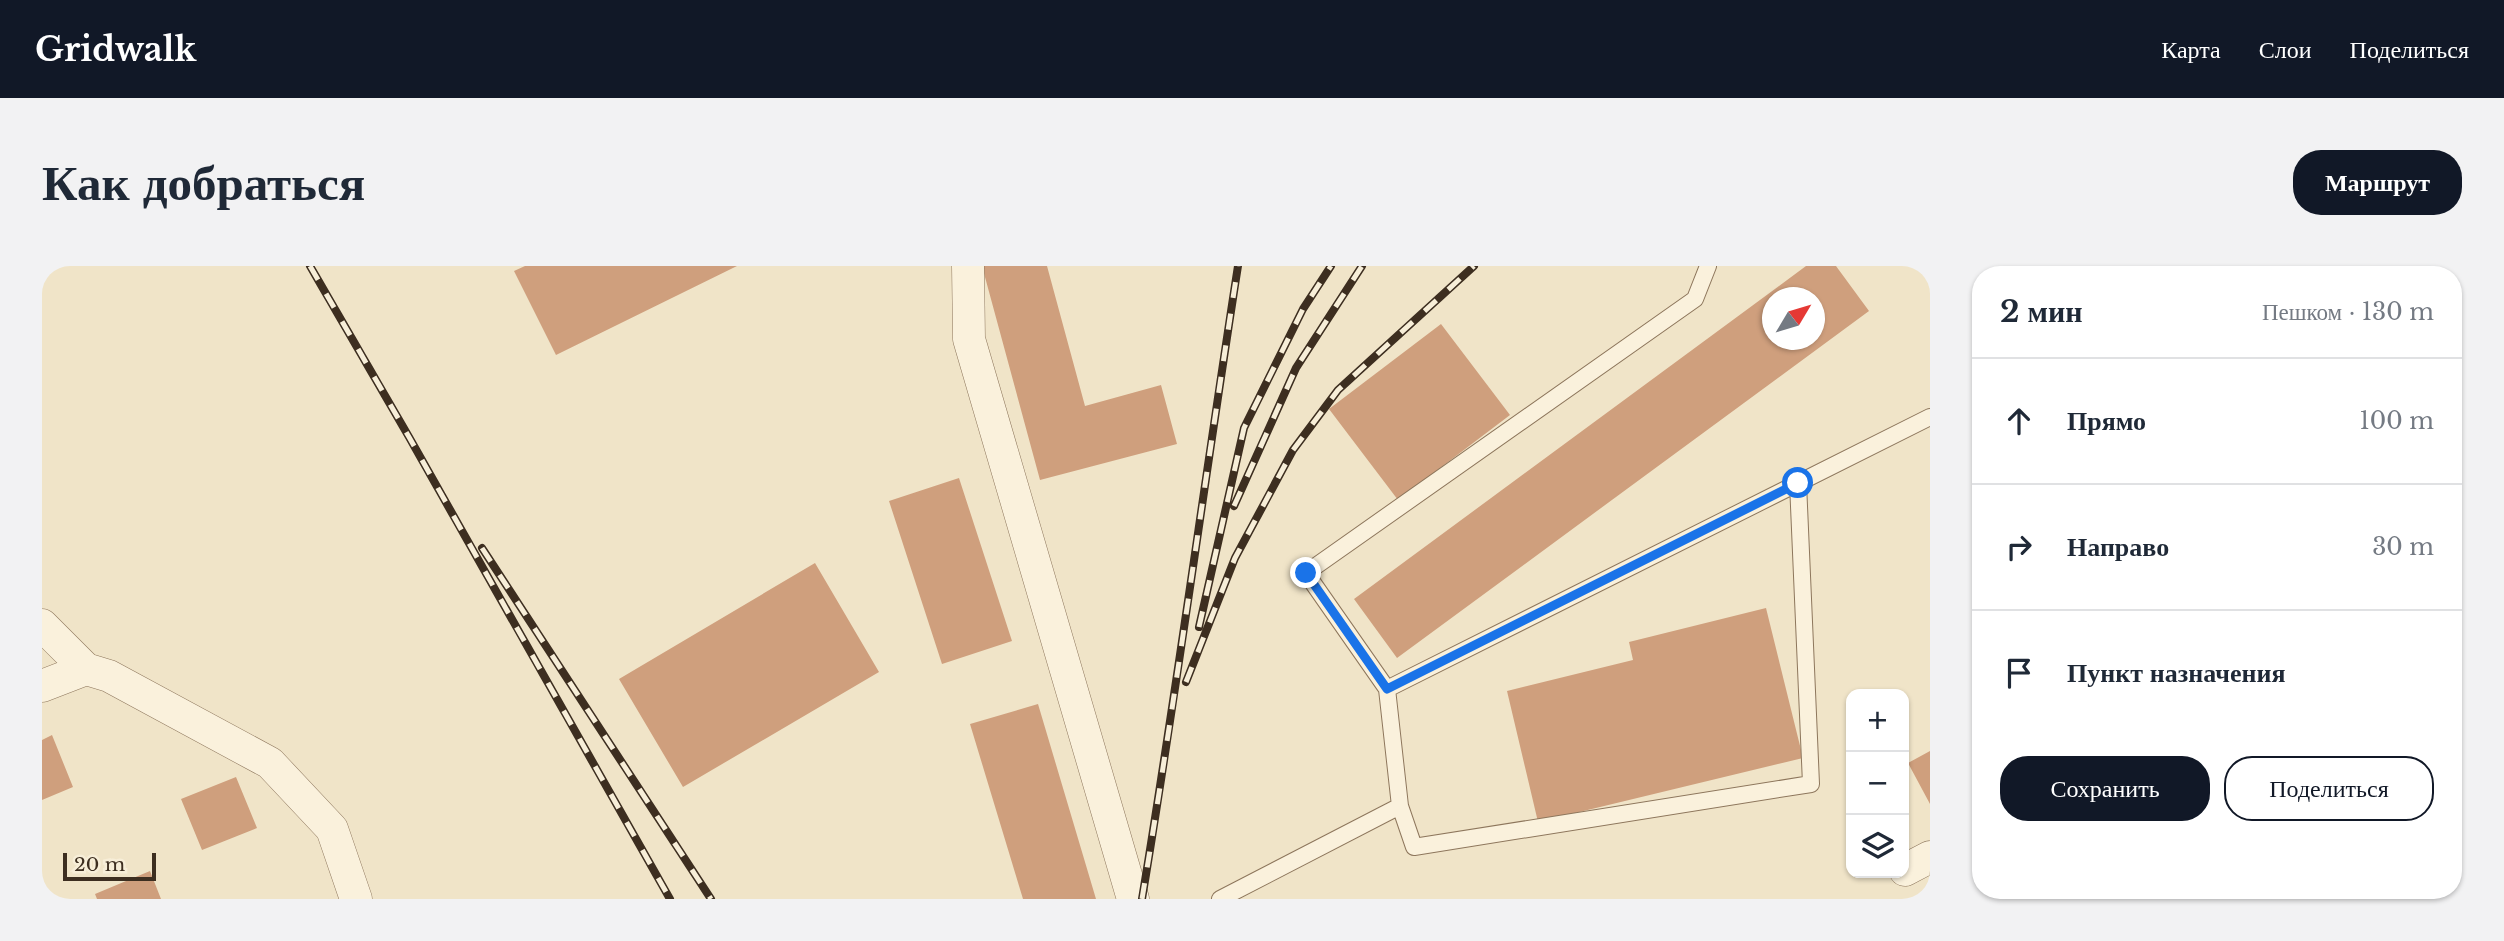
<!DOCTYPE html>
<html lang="ru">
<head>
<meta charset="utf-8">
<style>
	:root { --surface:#fff; --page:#f2f2f3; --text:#1f2937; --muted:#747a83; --line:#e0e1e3; --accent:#111827 }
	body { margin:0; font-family:"Libre Baskerville",serif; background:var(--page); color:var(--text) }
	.controls { position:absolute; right:21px; bottom:21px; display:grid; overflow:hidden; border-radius:14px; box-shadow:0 2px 5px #0004 }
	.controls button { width:63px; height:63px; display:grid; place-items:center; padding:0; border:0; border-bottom:2px solid var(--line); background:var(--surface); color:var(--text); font:35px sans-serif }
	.compass { position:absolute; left:1720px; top:21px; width:63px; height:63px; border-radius:50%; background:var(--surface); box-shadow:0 2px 5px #0004; rotate:52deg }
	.scale { position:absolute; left:21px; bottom:18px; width:93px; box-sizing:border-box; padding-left:7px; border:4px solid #3d2e20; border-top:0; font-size:19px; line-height:24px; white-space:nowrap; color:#3d2e20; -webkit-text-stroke:5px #f7eed8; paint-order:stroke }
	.stop { position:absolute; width:21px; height:21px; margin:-16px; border:5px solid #1a73e8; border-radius:50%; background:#fff }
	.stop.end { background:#1a73e8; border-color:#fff; box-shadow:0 2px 7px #0008 }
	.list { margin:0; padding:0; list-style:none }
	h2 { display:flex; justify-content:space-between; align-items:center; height:91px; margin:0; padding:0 28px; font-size:30px }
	h2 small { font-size:23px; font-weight:400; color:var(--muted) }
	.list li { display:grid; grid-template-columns:46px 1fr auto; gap:21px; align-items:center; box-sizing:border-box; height:126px; padding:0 28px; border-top:2px solid var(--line) }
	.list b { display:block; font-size:26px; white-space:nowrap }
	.list em { font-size:23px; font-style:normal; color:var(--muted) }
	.actions { display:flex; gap:14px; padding:21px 28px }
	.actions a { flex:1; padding:16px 0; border:2px solid var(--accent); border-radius:28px; text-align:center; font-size:24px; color:var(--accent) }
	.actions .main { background:var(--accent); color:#fff }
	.icon { flex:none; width:38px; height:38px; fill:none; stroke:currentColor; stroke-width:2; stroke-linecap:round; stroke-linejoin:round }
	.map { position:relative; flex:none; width:1888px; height:633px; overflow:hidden; border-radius:28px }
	header { display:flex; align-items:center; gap:42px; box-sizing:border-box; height:98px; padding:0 35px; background:var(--accent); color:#fff }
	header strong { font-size:33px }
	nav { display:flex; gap:38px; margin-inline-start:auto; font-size:24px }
	.intro { display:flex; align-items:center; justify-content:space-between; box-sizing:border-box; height:168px; padding:0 42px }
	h1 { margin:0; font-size:49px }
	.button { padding:18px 32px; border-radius:28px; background:var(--accent); color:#fff; font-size:24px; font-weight:700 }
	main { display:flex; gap:42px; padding:0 42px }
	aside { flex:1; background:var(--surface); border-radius:28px; box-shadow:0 2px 5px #0004 }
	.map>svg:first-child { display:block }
	.building { fill:#cf9f7d; fill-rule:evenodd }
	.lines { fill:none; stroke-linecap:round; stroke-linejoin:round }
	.lane-casing { stroke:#8d765c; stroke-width:18 }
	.street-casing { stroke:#8d765c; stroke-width:33 }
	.lane { stroke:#faf1dc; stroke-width:16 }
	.street { stroke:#faf1dc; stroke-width:32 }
	.rail-casing { stroke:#3d2e20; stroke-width:8 }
	.rail { stroke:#f7eed8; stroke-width:5; stroke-dasharray:16; stroke-linecap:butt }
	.route { stroke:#1a73e8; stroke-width:9 }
</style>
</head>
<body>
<header>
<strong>Gridwalk</strong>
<nav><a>Карта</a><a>Слои</a><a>Поделиться</a></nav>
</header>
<div class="intro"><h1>Как добраться</h1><a class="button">Маршрут</a></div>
<main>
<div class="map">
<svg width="1888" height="633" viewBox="0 0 1888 633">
	<rect width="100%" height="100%" fill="#f0e4c8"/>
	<!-- building -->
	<path class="building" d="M 483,0 L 695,0 L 514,89 L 472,5 Z
		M 940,0 L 1005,0 L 1043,140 L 1119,119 L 1135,178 L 998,214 Z
		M 1764,0 L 1794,0 L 1827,45 L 1355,392 L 1312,333 ZM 1730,32 L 1772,32 L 1772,74 L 1730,74 Z
		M 1399,58 L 1468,149 L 1356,234 L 1287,143 Z
		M 917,212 L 970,375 L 900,398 L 847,235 Z
		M 773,297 L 837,406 L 641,521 L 577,413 Z
		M 1724,342 L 1761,492 L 1496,556 L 1465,425 L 1591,394 L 1587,376 Z
		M 996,438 L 1054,633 L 981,633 L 928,458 Z
		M 10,469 L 31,521 L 0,534 L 0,474 Z
		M 1888,485 L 1888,538 L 1866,497 Z
		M 194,511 L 215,562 L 160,584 L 139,533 Z
		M 108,605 L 119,633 L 55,633 L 53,628 Z"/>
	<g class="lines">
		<defs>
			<path id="lane" d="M 1345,423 L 1264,307 L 1653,33 L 1666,0
				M 1358,540 L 1372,581 L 1769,518 L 1756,217
				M 1178,633 L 1358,540 L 1345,423 L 1888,151"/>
			<path id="street" d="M 926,0 L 927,73 L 1091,633
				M 0,359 L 44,403 L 67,410 L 228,497 L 290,563 L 314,633
				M 0,420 L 44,403
				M 1863,604 L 1888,591"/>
		</defs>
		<!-- lane casing -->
		<use href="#lane" class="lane-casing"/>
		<!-- street casing -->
		<use href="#street" class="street-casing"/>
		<!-- lane -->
		<use href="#lane" class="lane"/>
		<!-- street -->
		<use href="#street" class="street"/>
		<defs>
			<path id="rail" d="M 268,0 L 367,171 L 628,633
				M 1192,240 L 1254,102 L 1320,0
				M 440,282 L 669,633
				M 1157,361 L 1202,162 L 1261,43 L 1289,0
				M 1144,416 L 1193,292 L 1251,184 L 1296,124 L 1432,0
				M 1100,633 C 1135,422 1163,211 1196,0"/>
		</defs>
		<!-- rail casing -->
		<use href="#rail" class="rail-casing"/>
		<!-- rail -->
		<use href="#rail" class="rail"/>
	</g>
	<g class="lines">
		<!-- route -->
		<path class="route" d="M 1264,307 L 1345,423 L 1756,217"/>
	</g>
</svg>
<div class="controls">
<button>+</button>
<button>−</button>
<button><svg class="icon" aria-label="layers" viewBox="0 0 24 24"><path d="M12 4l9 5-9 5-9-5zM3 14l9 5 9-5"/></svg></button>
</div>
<svg class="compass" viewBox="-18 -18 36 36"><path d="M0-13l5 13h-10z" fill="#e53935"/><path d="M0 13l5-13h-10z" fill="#747a83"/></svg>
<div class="scale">20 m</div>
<div class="stop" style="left:1756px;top:217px"></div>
<div class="stop end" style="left:1264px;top:307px"></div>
</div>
<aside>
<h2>2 мин<small>Пешком · 130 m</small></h2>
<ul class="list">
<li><svg class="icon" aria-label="ahead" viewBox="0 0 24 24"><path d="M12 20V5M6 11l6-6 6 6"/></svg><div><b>Прямо</b></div><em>100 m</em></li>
<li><svg class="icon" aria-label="right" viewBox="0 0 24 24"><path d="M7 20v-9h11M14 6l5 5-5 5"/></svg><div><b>Направо</b></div><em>30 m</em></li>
<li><svg class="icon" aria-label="arrive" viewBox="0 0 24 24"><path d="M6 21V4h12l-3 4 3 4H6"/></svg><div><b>Пункт назначения</b></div></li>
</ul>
<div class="actions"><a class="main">Сохранить</a><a>Поделиться</a></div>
</aside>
</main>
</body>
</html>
